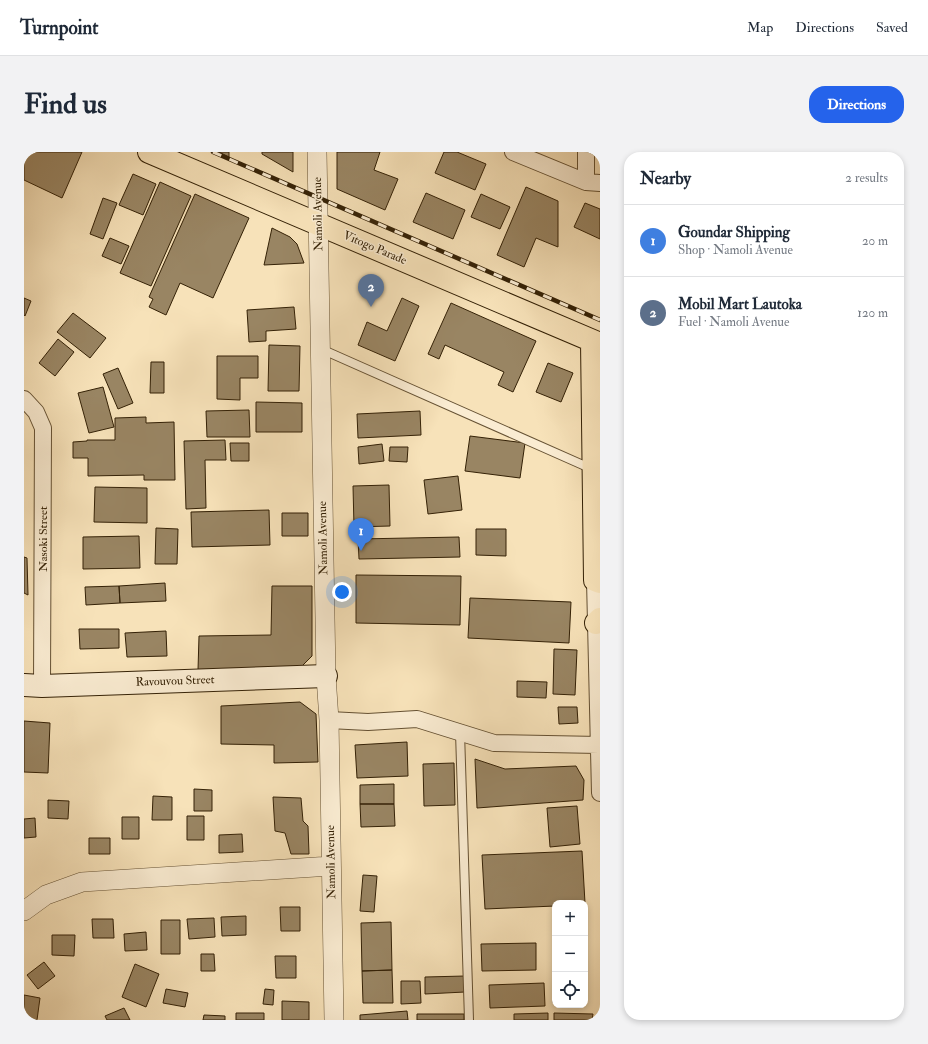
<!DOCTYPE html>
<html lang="en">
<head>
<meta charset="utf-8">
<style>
	:root { --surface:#fff; --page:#f2f2f3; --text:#1f2937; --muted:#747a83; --line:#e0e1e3; --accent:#2563eb }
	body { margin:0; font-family:"IM FELL Double Pica",serif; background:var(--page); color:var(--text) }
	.controls { position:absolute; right:12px; bottom:12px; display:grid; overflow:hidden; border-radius:8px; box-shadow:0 2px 6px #0003 }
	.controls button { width:36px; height:36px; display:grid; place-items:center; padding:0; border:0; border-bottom:1px solid var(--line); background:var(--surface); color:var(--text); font:20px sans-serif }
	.you { position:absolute; left:318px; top:440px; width:14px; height:14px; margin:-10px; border:3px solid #fff; border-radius:50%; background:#1a73e8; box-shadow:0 0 0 6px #1a73e833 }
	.badge { display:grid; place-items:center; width:26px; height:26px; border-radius:50%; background:var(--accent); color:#fff; font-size:13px; font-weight:700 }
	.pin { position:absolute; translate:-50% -33px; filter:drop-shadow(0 1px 2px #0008) }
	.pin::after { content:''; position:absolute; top:21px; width:14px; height:12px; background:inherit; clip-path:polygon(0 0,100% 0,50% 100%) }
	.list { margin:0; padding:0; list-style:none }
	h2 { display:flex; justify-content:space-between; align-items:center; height:52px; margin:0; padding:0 16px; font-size:17px }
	h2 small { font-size:13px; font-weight:400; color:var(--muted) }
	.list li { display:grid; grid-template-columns:26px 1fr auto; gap:12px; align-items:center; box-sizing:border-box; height:72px; padding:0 16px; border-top:1px solid var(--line) }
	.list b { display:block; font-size:15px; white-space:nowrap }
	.list p { margin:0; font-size:13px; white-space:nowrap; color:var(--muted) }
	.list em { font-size:13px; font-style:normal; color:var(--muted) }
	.icon { flex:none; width:22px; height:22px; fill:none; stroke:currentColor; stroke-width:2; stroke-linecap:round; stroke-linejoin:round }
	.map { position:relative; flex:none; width:576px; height:868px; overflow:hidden; border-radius:16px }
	header { display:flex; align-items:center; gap:24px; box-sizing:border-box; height:56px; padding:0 20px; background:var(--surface); border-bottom:1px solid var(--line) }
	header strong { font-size:19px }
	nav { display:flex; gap:22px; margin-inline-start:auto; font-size:14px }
	.intro { display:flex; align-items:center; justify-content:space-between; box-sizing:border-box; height:96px; padding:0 24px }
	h1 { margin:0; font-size:28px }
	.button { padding:10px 18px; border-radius:16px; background:var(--accent); color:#fff; font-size:14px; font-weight:700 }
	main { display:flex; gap:24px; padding:0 24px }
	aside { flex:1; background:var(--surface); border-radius:16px; box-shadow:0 2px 6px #0003 }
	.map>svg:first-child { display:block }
	.building { fill:#998563; stroke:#342106 }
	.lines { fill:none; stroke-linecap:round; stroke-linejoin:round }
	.service-casing { stroke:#655133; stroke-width:10 }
	.minor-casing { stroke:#655133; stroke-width:18 }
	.tertiary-casing { stroke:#655133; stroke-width:20 }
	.secondary-casing { stroke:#342106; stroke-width:24 }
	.primary-casing { stroke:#342106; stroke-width:24 }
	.service { stroke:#faecd2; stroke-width:8 }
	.minor { stroke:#faecd2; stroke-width:16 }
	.tertiary { stroke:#faecd2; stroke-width:19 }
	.secondary { stroke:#faecd2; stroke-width:22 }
	.primary { stroke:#f7e2b9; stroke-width:22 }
	.rail-casing { stroke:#342106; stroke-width:4.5 }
	.rail { stroke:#faecd2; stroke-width:3; stroke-dasharray:9; stroke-linecap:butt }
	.labels { text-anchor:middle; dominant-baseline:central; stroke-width:3; stroke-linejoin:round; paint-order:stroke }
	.street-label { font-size:12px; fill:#342106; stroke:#faecd2 }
</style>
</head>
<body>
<header>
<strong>Turnpoint</strong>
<nav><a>Map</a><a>Directions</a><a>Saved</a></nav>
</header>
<div class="intro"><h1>Find us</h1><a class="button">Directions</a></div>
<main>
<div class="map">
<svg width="576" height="868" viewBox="0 0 576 868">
	<rect width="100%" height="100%" fill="#f7e2b9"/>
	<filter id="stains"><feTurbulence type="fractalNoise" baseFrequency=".005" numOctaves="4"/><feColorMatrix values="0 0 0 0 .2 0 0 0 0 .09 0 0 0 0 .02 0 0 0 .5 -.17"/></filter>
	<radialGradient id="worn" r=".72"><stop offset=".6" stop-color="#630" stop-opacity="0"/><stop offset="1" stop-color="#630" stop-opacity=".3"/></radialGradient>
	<!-- building -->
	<path class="building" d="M 0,0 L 58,0 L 38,46 L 0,28 Z
		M 195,0 L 205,0 L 205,5 Z
		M 238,0 L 269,0 L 269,20 L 238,2 Z
		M 313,0 L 356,0 L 350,18 L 374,27 L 361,58 L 313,37 Z
		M 420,0 L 433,0 L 462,12 L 451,38 L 411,21 Z
		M 109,22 L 132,32 L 119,63 L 95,53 Z
		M 136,30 L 167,44 L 127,134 L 96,121 Z
		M 502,35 L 534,49 L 534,95 L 512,86 L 500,115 L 473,103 Z
		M 402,41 L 441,58 L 429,87 L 389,70 Z
		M 171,42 L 225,66 L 189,146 L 156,131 L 142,163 L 125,155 L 129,147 L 125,145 Z
		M 457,42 L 486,55 L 476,77 L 447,65 Z
		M 79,46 L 93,51 L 79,87 L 66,82 Z
		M 561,51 L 576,57 L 576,87 L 550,75 Z
		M 248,76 L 266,85 L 273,92 L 280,111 L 240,113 Z
		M 86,86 L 105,94 L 97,112 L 78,104 Z
		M 0,146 L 7,149 L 1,164 L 0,163 Z
		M 378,146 L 395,154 L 371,209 L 334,193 L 343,170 L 363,179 Z
		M 427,151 L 512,189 L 489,240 L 474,233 L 480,220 L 421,193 L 415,207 L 404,202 Z
		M 270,155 L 272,177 L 242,179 L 242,189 L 225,190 L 223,158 Z
		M 49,161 L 82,186 L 66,206 L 33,180 Z
		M 34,187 L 50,200 L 31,224 L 15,211 Z
		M 245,193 L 276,194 L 275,239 L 244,239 Z
		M 193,204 L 234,204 L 234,226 L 216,226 L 216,248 L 193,247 Z
		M 127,210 L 140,210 L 140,241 L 126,241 Z
		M 524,211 L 549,221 L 537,250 L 512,240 Z
		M 94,216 L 109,251 L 94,257 L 79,222 Z
		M 79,235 L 90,275 L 65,281 L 54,241 Z
		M 232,250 L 278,251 L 278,280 L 232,280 Z
		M 225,258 L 226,285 L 183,285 L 182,259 Z
		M 396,259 L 397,283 L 334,286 L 333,262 Z
		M 122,265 L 122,271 L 150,270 L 151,328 L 120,328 L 120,323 L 64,324 L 64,306 L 49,306 L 49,290 L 63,289 L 63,288 L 91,288 L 91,266 Z
		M 446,284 L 501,291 L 496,326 L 441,319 Z
		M 201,288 L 202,308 L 181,308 L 182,356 L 162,357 L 160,289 Z
		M 206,291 L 225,291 L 225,309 L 207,309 Z
		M 358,292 L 360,309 L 335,312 L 334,295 Z
		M 366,295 L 384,295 L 383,310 L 365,309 Z
		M 434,324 L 438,358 L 404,362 L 400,328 Z
		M 365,333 L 366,374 L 330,375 L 329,334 Z
		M 71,335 L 123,336 L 123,371 L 70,370 Z
		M 245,358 L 246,393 L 168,395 L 167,360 Z
		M 258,361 L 284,361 L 284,384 L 258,384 Z
		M 132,376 L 154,377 L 153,412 L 131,412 Z
		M 452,377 L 482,377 L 482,404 L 452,403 Z
		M 115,384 L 116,416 L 59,417 L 59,385 Z
		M 435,385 L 436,405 L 335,407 L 334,387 Z
		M 0,405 L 3,406 L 4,443 L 0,441 Z
		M 332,423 L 437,424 L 436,473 L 332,471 Z
		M 141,431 L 142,449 L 96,451 L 95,434 Z
		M 95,434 L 96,451 L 62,453 L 61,435 Z
		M 248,434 L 288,434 L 288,504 L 274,518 L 174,518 L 175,484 L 247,483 Z
		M 446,446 L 547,450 L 545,491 L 444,486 Z
		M 55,477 L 95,477 L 95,496 L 56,497 Z
		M 142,479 L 143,504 L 103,505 L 101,481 Z
		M 530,497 L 553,498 L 551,543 L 529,542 Z
		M 493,529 L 523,530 L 522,546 L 493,545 Z
		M 276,550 L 292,562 L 294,610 L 250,611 L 250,593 L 197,592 L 197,554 Z
		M 534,555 L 553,555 L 554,571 L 535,572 Z
		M 0,569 L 26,571 L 24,621 L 0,620 Z
		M 383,590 L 384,624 L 333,626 L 331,593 Z
		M 451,607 L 481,617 L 552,614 L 560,628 L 559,648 L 453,656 Z
		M 430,611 L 431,653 L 400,654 L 399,612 Z
		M 370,632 L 370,652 L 336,652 L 336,633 Z
		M 170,637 L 188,638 L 188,659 L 170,659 Z
		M 129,644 L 148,645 L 148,668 L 128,668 Z
		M 249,645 L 277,646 L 279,669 L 284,674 L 285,702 L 267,702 L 261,681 L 251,679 Z
		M 24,648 L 45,649 L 44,667 L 24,666 Z
		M 336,652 L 370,652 L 371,674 L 337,675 Z
		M 553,654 L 556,692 L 526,695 L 523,656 Z
		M 163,664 L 180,664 L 180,688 L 163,688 Z
		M 98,665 L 115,665 L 115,687 L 98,687 Z
		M 11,666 L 12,685 L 0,686 L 0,667 Z
		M 218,682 L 219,700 L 195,701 L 195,683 Z
		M 65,686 L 86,686 L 86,702 L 65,702 Z
		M 558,699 L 561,751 L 531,751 L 531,754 L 461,757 L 458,703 Z
		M 339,723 L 353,724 L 350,760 L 336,759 Z
		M 256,755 L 276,755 L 276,779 L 257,779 Z
		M 529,763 L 531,763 L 531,851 L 529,851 Z
		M 222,764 L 222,783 L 198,784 L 197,765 Z
		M 190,766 L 191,785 L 165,787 L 163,767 Z
		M 68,767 L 89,767 L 90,786 L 69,786 Z
		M 137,768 L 156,768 L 156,802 L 137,802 Z
		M 367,770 L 368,818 L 338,819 L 337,771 Z
		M 122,780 L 123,798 L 101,799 L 100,782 Z
		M 28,783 L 51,783 L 50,804 L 28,803 Z
		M 512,791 L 512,818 L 458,819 L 457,792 Z
		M 177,802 L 190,802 L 191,819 L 177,819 Z
		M 251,804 L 272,804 L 272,826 L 252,826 Z
		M 20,810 L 31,824 L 14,837 L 3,823 Z
		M 111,812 L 135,822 L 122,855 L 98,845 Z
		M 368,818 L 369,851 L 339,851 L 338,819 Z
		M 441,824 L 441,840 L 401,842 L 401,825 Z
		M 377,829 L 396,829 L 397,851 L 377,852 Z
		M 520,831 L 521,854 L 466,856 L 465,833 Z
		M 142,837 L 164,841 L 161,855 L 139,851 Z
		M 241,837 L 250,838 L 249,853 L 239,852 Z
		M 0,843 L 16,846 L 13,868 L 0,868 Z
		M 258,849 L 285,850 L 285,868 L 258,868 Z
		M 100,856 L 106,868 L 83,868 L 81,864 Z
		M 383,859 L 384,868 L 336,868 L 336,863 Z
		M 212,861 L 240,861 L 240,868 L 212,868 Z
		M 524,861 L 524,868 L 490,868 L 490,862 Z
		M 530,861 L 569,862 L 568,868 L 530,868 Z
		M 393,862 L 440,862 L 440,868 L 393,868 Z
		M 180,863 L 201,864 L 201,868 L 179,868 Z"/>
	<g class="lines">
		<defs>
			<path id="service" d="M 297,197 L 568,317
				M 436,580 L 445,868"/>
			<path id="minor" d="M 489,0 L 562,30 L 576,31
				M 562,0 L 562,30
				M 0,247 L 12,260 L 19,276 L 18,534
				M 571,428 L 576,641
				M 305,568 L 344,570 L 393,567 L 470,591 L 575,593"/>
			<path id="tertiary" d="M 293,0 L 302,524 L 305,568 L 310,868
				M 0,759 L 22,743 L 58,730 L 307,714"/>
			<path id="secondary" d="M 0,533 L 18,534 L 302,524"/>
			<path id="primary" d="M 125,0 L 576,192
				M 568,189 L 571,428 L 576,430
				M 572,471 L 576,467"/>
		</defs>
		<!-- service casing -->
		<use href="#service" class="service-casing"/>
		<!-- minor casing -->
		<use href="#minor" class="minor-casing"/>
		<!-- tertiary casing -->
		<use href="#tertiary" class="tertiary-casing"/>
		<!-- secondary casing -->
		<use href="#secondary" class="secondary-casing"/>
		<!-- primary casing -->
		<use href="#primary" class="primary-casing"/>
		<!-- service -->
		<use href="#service" class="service"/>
		<!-- minor -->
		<use href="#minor" class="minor"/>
		<!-- tertiary -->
		<use href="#tertiary" class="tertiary"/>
		<!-- secondary -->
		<use href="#secondary" class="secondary"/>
		<!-- primary -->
		<use href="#primary" class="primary"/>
		<defs>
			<path id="rail" d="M 189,0 L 576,168"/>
		</defs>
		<!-- rail casing -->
		<use href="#rail" class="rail-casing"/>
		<!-- rail -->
		<use href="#rail" class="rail"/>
	</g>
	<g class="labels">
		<!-- street labels -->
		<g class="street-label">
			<text transform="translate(294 62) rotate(-91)">Namoli Avenue</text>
			<text transform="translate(351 96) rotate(23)">Vitogo Parade</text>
			<text transform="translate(299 386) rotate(-91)">Namoli Avenue</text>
			<text transform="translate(19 387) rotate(-90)">Nasoki Street</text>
			<text transform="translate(151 529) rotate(-2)">Ravouvou Street</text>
			<text transform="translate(307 710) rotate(-91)">Namoli Avenue</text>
		</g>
	</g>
	<rect width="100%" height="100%" filter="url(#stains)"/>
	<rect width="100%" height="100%" fill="url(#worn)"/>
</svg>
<div class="controls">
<button>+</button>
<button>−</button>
<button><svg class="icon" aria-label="locate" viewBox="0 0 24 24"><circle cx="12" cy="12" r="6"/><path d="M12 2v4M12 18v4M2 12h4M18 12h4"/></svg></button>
</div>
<div class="you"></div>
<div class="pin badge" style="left:337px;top:399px;background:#3f7fe0">1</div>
<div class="pin badge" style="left:347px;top:155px;background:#5c6f8a">2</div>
</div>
<aside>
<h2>Nearby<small>2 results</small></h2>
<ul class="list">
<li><span class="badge" style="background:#3f7fe0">1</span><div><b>Goundar Shipping</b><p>Shop · Namoli Avenue</p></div><em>20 m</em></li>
<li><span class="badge" style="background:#5c6f8a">2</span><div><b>Mobil Mart Lautoka</b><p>Fuel · Namoli Avenue</p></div><em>120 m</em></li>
</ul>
</aside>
</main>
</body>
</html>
